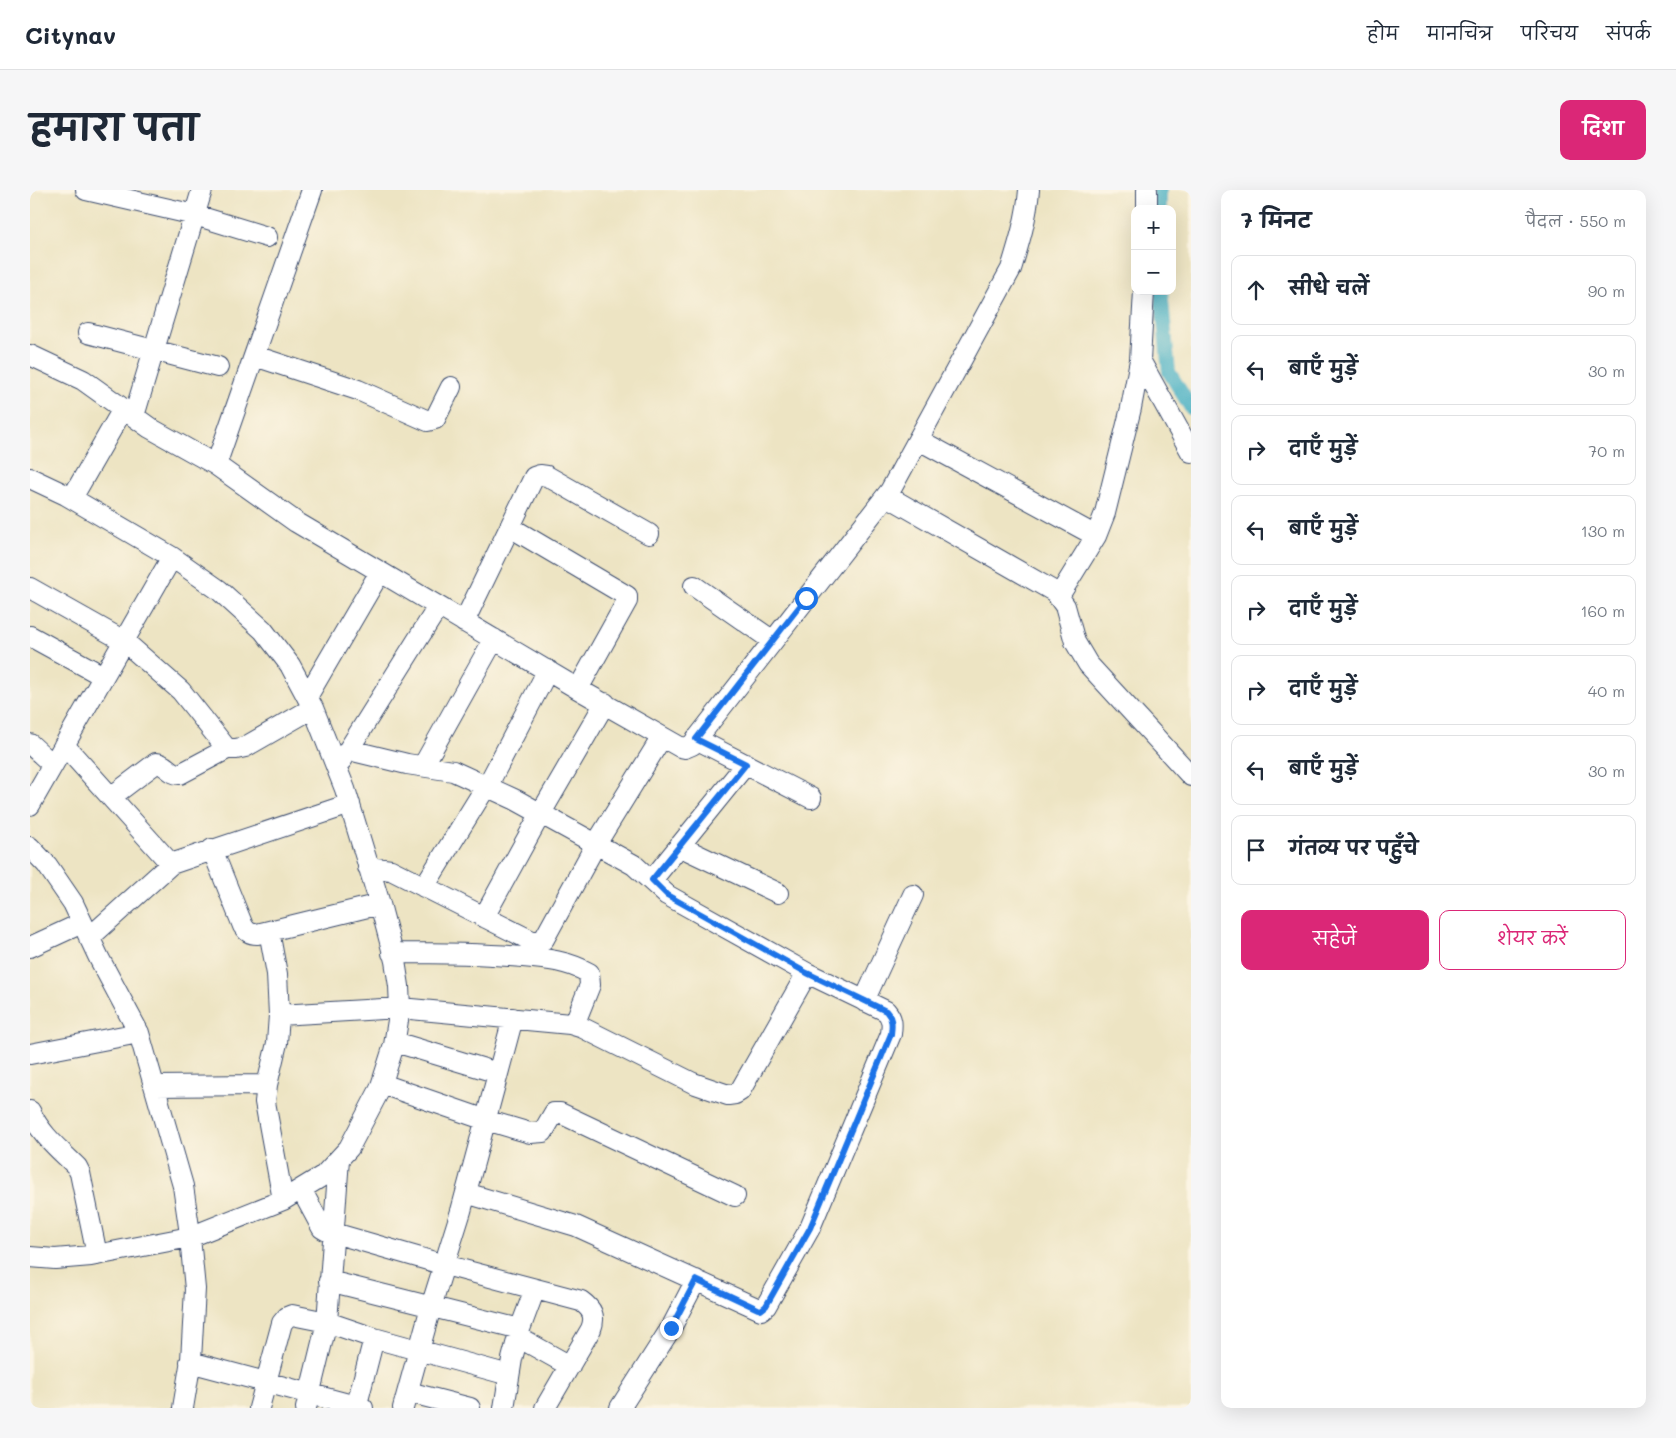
<!DOCTYPE html>
<html lang="hi">
<head>
<meta charset="utf-8">
<style>
	:root { --surface:#fff; --page:#f6f6f7; --text:#1f2937; --muted:#747a83; --line:#e0e1e3; --accent:#db2777 }
	body { margin:0; font-family:Mali,"Playpen Sans Deva",sans-serif; background:var(--page); color:var(--text) }
	.controls { position:absolute; right:15px; top:15px; display:grid; overflow:hidden; border-radius:10px; box-shadow:0 5px 20px #0002 }
	.controls button { width:45px; height:45px; display:grid; place-items:center; padding:0; border:0; border-bottom:1px solid var(--line); background:var(--surface); color:var(--text); font:25px sans-serif }
	.stop { position:absolute; width:15px; height:15px; margin:-11px; border:4px solid #1a73e8; border-radius:50%; background:#fff }
	.stop.end { background:#1a73e8; border-color:#fff; box-shadow:0 1px 5px #0008 }
	.list { margin:0; padding:0; list-style:none }
	h2 { display:flex; justify-content:space-between; align-items:center; height:65px; margin:0; padding:0 20px; font-size:21px }
	h2 small { font-size:16px; font-weight:400; color:var(--muted) }
	.list li { display:grid; grid-template-columns:32px 1fr auto; gap:15px; align-items:center; box-sizing:border-box; height:70px; margin:0 10px 10px; padding:0 10px; border:1px solid var(--line); border-radius:10px }
	.list b { display:block; font-size:19px; white-space:nowrap }
	.list em { font-size:16px; font-style:normal; color:var(--muted) }
	.actions { display:flex; gap:10px; padding:15px 20px }
	.actions a { flex:1; padding:11px 0; border:1px solid var(--accent); border-radius:10px; text-align:center; font-size:18px; color:var(--accent) }
	.actions .main { background:var(--accent); color:#fff }
	.icon { flex:none; width:28px; height:28px; fill:none; stroke:currentColor; stroke-width:2; stroke-linecap:round; stroke-linejoin:round }
	.map { position:relative; flex:none; width:1161px; height:1218px; overflow:hidden; border-radius:10px }
	header { display:flex; align-items:center; gap:30px; box-sizing:border-box; height:70px; padding:0 25px; background:var(--surface); border-bottom:1px solid var(--line) }
	header strong { font-size:24px }
	nav { display:flex; gap:28px; margin-inline-start:auto; font-size:18px }
	.intro { display:flex; align-items:center; justify-content:space-between; box-sizing:border-box; height:120px; padding:0 30px }
	h1 { margin:0; font-size:35px }
	.button { padding:12px 22px; border-radius:10px; background:var(--accent); color:#fff; font-size:18px; font-weight:700 }
	main { display:flex; gap:30px; padding:0 30px }
	aside { flex:1; background:var(--surface); border-radius:10px; box-shadow:0 5px 20px #0002 }
	.map>svg:first-child { display:block }
	.lines { fill:none; stroke-linecap:round; stroke-linejoin:round }
	.canal { stroke:#44afc3; stroke-width:14 }
	.minor-casing { stroke:#3a4a6d; stroke-width:22 }
	.minor { stroke:#fff; stroke-width:20 }
	.route { stroke:#1a73e8; stroke-width:6 }
</style>
</head>
<body>
<header>
<strong>Citynav</strong>
<nav><a>होम</a><a>मानचित्र</a><a>परिचय</a><a>संपर्क</a></nav>
</header>
<div class="intro"><h1>हमारा पता</h1><a class="button">दिशा</a></div>
<main>
<div class="map">
<svg width="1161" height="1218" viewBox="0 0 1161 1218">
	<rect width="100%" height="100%" fill="#fcf5e5"/>
	<filter id="ink" filterUnits="userSpaceOnUse"><feTurbulence type="fractalNoise" baseFrequency=".02" numOctaves="2"/><feDisplacementMap in="SourceGraphic" scale="10" xChannelSelector="R" yChannelSelector="G"/><feConvolveMatrix kernelMatrix="1 2 1 2 8 2 1 2 1" color-interpolation-filters="sRGB"/></filter>
	<filter id="wash" filterUnits="userSpaceOnUse"><feTurbulence type="fractalNoise" baseFrequency=".0096" numOctaves="4" result="noise"/><feDisplacementMap in="SourceGraphic" scale="20" xChannelSelector="R" yChannelSelector="G"/><feGaussianBlur stdDeviation="1.12" result="paint"/><feColorMatrix in="noise" values="0 0 0 0 0 0 0 0 0 0 0 0 0 0 0 0 0 1.4 0 .05"/><feComposite in="paint" operator="in"/></filter>
	<g filter="url(#wash)">
		<rect width="100%" height="100%" fill="#ede4c3"/>
		<g class="lines">
			<!-- canal -->
			<path class="canal" d="M 1130,19 L 1130,0
				M 1131,101 L 1139,182 L 1161,218"/>
		</g>
	</g>
	<g filter="url(#ink)">
		<g class="lines">
			<defs>
				<path id="minor" d="M 56,0 L 165,25 L 237,47
					M 1117,0 L 1117,19
					M 58,143 L 188,177
					M 0,165 L 53,190 L 120,238 L 186,275 L 266,332 L 548,499 L 650,557 L 655,558 L 662,555 L 860,301 L 981,79 C 989,53 997,27 999,0
					M 225,166 L 328,200 L 398,231 L 405,229 L 421,197
					M 1110,170 L 1161,262
					M 104,226 L 172,0
					M 889,250 L 1066,346
					M 186,275 L 282,0
					M 0,288 L 36,305 L 142,367 L 189,400 L 233,440 L 260,475 L 283,518 L 315,599 L 350,714 L 365,771 L 369,796 L 370,818 L 364,855 L 350,899 L 319,958 L 294,985 L 253,1010 L 160,1047 L 61,1066 L 25,1069 L 0,1067
					M 857,306 L 1025,402 L 1035,416 L 1045,452 L 1058,474 L 1161,586
					M 42,308 L 93,219
					M 480,337 L 597,406 L 597,411 L 548,499
					M 664,396 L 743,451
					M 0,398 L 94,451 L 151,501 L 197,559 L 206,559 L 215,557 L 283,518
					M 1029,406 L 1066,346 L 1075,323 L 1101,218 L 1110,170 L 1114,101
					M 434,432 L 504,287 L 510,285 L 517,286 L 619,344
					M 0,446 L 73,486
					M 277,507 L 350,382
					M 666,549 L 781,608
					M 0,554 L 23,575
					M 34,555 L 141,674
					M 319,560 L 377,574 L 423,581 L 486,610 L 604,675 L 637,705 L 777,783 L 856,821 C 863,829 862,835 861,844 L 780,1038 L 736,1116 L 731,1120 L 546,1036 L 436,1003
					M 312,570 L 408,417
					M 393,576 L 464,449
					M 81,607 L 126,573 C 136,573 140,585 150,584 L 197,559
					M 0,615 L 142,367
					M 649,656 L 748,703
					M 0,657 L 17,675 L 43,713 L 69,768 L 109,843 L 153,996 L 159,1037 L 165,1099 L 161,1170 L 153,1218
					M 182,659 L 213,736 C 217,742 220,744 227,744 L 350,714
					M 338,677 L 361,680 L 500,750 L 511,752 L 514,749 L 566,654 L 632,547
					M 622,690 L 716,574
					M 394,697 L 462,587 L 518,480
					M 454,727 L 511,623 L 575,513
					M 239,741 L 247,784 L 249,825 L 247,853 L 237,895 L 235,912 L 253,1010
					M 59,748 L 141,674 L 320,614
					M 0,757 L 52,733
					M 362,763 C 406,763 449,763 493,767 C 517,769 538,771 559,783 L 560,795 L 544,835
					M 834,811 L 883,705
					M 249,825 L 370,818 L 540,834 L 553,838 L 663,893 L 698,905 L 705,904 L 710,901 L 777,783
					M 365,852 L 468,883
					M 0,864 L 109,843
					M 352,894 L 456,930 L 500,943 L 513,942 L 524,923 L 530,923 L 705,1006
					M 125,896 L 237,895
					M 0,921 C 10,944 30,960 47,977 L 50,983 L 67,1065
					M 271,999 L 292,1038 L 297,1041 L 415,1075 L 551,1111 C 562,1119 566,1126 561,1139 L 515,1218
					M 299,1091 L 490,1139
					M 488,1147 L 540,1176
					M 160,1172 L 333,1218
					M 378,1202 L 440,1218
					M 229,1218 L 252,1133 L 257,1127 L 262,1125 L 297,1132 L 344,1148 L 479,1185
					M 276,1218 L 297,1132 L 309,969
					M 326,1218 L 344,1148
					M 373,1218 L 401,1117 L 431,1021 L 483,828
					M 474,1218 L 482,1169 L 490,1139 L 505,1099
					M 590,1218 L 641,1138 L 666,1090"/>
			</defs>
			<!-- minor casing -->
			<use href="#minor" class="minor-casing"/>
			<!-- minor -->
			<use href="#minor" class="minor"/>
		</g>
	</g>
	<g class="lines" filter="url(#ink)">
		<!-- route -->
		<path class="route" d="M 641,1138 L 666,1090 L 728,1119 L 731,1120 L 736,1116 L 780,1038 L 861,844 C 862,835 863,829 856,821 L 777,783 L 637,705 L 622,690 L 716,574 L 666,549 L 776,408"/>
	</g>
</svg>
<div class="controls">
<button>+</button>
<button>−</button>
</div>
<div class="stop" style="left:776px;top:408px"></div>
<div class="stop end" style="left:641px;top:1138px"></div>
</div>
<aside>
<h2>7 मिनट<small>पैदल · 550 m</small></h2>
<ul class="list">
<li><svg class="icon" aria-label="ahead" viewBox="0 0 24 24"><path d="M12 20V5M6 11l6-6 6 6"/></svg><div><b>सीधे चलें</b></div><em>90 m</em></li>
<li><svg class="icon" aria-label="left" viewBox="0 0 24 24"><path d="M17 20v-9H6M10 6l-5 5 5 5"/></svg><div><b>बाएँ मुड़ें</b></div><em>30 m</em></li>
<li><svg class="icon" aria-label="right" viewBox="0 0 24 24"><path d="M7 20v-9h11M14 6l5 5-5 5"/></svg><div><b>दाएँ मुड़ें</b></div><em>70 m</em></li>
<li><svg class="icon" aria-label="left" viewBox="0 0 24 24"><path d="M17 20v-9H6M10 6l-5 5 5 5"/></svg><div><b>बाएँ मुड़ें</b></div><em>130 m</em></li>
<li><svg class="icon" aria-label="right" viewBox="0 0 24 24"><path d="M7 20v-9h11M14 6l5 5-5 5"/></svg><div><b>दाएँ मुड़ें</b></div><em>160 m</em></li>
<li><svg class="icon" aria-label="right" viewBox="0 0 24 24"><path d="M7 20v-9h11M14 6l5 5-5 5"/></svg><div><b>दाएँ मुड़ें</b></div><em>40 m</em></li>
<li><svg class="icon" aria-label="left" viewBox="0 0 24 24"><path d="M17 20v-9H6M10 6l-5 5 5 5"/></svg><div><b>बाएँ मुड़ें</b></div><em>30 m</em></li>
<li><svg class="icon" aria-label="arrive" viewBox="0 0 24 24"><path d="M6 21V4h12l-3 4 3 4H6"/></svg><div><b>गंतव्य पर पहुँचे</b></div></li>
</ul>
<div class="actions"><a class="main">सहेजें</a><a>शेयर करें</a></div>
</aside>
</main>
</body>
</html>
